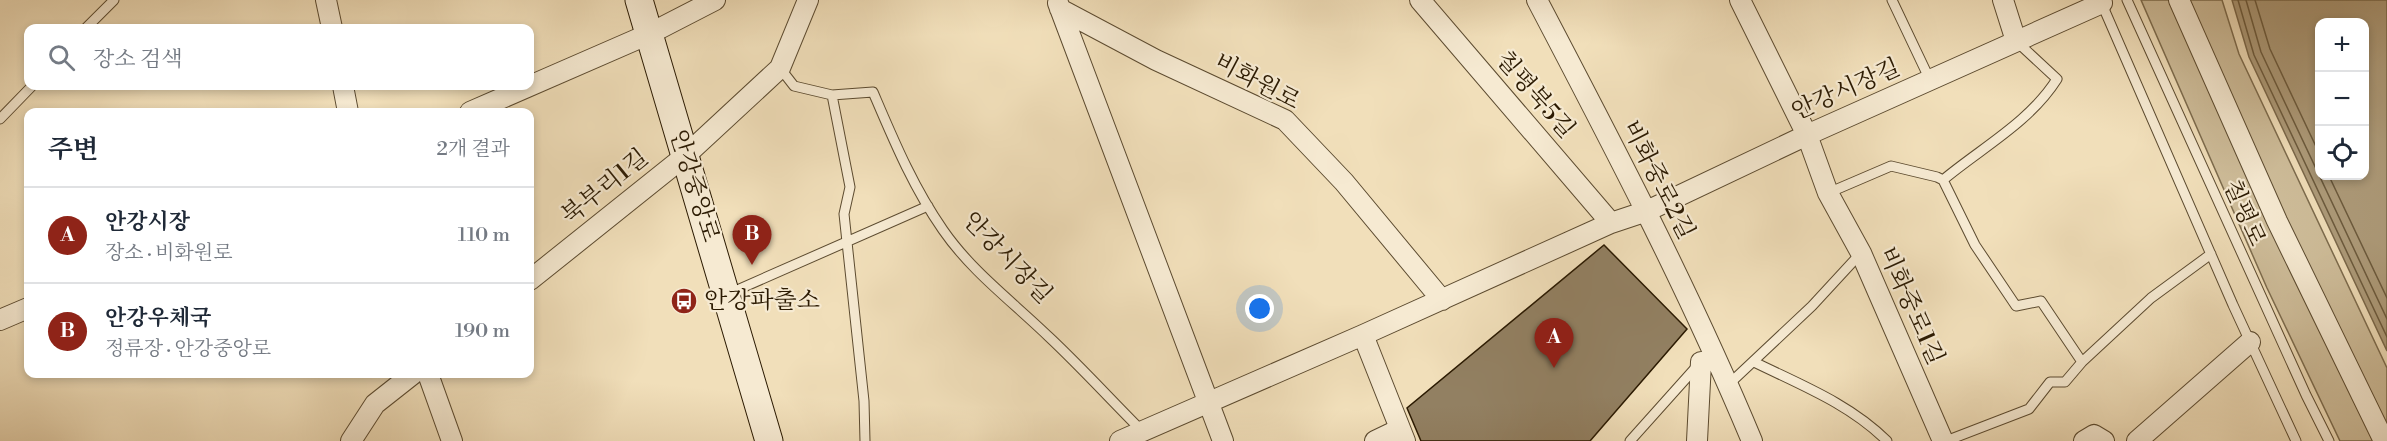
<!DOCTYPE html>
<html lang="ko">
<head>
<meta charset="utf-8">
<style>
	:root { --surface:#fff; --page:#f6f6f7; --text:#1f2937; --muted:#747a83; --line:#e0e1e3; --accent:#8f2418 }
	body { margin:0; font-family:"Libre Bodoni","Noto Serif KR",serif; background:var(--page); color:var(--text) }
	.controls { position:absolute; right:18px; top:18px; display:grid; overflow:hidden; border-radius:12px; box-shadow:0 3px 9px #0003 }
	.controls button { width:54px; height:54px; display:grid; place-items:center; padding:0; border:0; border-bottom:2px solid var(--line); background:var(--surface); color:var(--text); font:30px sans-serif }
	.you { position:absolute; left:1260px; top:309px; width:21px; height:21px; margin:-15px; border:4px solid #fff; border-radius:50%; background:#1a73e8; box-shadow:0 0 0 9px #1a73e833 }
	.badge { display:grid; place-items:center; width:39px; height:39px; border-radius:50%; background:var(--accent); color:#fff; font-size:20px; font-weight:700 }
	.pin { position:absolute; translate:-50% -50px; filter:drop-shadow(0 2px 3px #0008) }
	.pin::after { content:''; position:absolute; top:32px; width:21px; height:18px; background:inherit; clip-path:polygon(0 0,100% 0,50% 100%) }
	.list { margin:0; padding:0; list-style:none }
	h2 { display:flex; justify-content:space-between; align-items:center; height:78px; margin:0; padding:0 24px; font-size:26px }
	h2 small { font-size:20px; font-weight:400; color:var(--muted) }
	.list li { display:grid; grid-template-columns:39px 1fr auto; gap:18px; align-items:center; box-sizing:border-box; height:96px; padding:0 24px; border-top:2px solid var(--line) }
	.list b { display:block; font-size:22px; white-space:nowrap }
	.list p { margin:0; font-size:20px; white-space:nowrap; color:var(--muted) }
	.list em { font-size:20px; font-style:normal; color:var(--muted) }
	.icon { flex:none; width:33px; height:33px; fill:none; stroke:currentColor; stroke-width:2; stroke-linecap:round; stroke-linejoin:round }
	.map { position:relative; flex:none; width:2387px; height:441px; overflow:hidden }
	.search { position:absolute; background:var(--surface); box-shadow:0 3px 9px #0003; left:24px; top:24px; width:510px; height:66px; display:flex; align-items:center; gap:15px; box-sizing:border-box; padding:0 21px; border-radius:12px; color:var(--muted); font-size:22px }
	.panel { position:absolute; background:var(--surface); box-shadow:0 3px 9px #0003; left:24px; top:108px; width:510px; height:270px; border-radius:12px }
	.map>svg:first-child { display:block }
	.green { fill:#cfbe9b; stroke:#7d6c4e; stroke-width:1.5 }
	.water { fill:#ae9c7b; stroke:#7a684b; stroke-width:1.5; fill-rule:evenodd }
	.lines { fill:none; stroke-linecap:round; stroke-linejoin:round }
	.shore { stroke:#6c5b3e; stroke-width:1.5 }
	.building { fill:#928062; stroke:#2b1a02; stroke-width:1.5 }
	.service-casing { stroke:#5c4b30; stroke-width:11 }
	.minor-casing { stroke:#5c4b30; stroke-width:22 }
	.secondary-casing { stroke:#2b1a02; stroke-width:29 }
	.service { stroke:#f6ead2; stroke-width:9 }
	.minor { stroke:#f6ead2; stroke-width:20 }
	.secondary { stroke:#f6ead2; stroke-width:27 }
	.labels { text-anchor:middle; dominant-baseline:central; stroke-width:4.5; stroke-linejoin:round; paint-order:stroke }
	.street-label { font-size:24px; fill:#2b1a02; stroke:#f6ead2 }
	.poi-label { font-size:24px; fill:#2b1a02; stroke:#f6ead2; text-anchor:start }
</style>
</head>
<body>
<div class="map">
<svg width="2387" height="441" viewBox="0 0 2387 441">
	<rect width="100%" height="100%" fill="#f1dfba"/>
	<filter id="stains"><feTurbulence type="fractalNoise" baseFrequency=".00333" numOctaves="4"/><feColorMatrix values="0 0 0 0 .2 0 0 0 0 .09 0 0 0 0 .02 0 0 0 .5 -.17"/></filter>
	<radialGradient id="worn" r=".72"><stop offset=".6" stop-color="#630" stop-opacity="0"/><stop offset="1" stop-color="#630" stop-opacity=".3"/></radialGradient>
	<!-- green -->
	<path class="green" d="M 2141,0 L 2222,0 L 2239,54 L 2387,368 L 2387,441 L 2340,441 L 2267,288 Z"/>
	<!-- water -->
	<path class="water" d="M 2232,0 L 2387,0 L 2387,351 L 2249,57 ZM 2320,22 L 2364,22 L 2364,176 L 2320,176 Z"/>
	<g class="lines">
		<!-- shore -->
		<path class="shore" d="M 2238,0 L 2254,55 L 2387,337
			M 2246,0 L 2261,52 L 2387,319
			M 2255,0 L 2270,49 L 2320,155
			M 2329,176 L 2387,298"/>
	</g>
	<!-- building -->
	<path class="building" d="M 1604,245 L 1687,329 L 1590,441 L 1421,441 L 1407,408 Z"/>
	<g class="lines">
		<defs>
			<path id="service" d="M 1892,0 L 1930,80
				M 2127,0 L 2306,395 L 2329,441
				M 2101,2 L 2233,305 L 2296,441
				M 86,28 L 114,0
				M 780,68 L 794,86 L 832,95 L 873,92 C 894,141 913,187 943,230 C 972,272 1013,302 1049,337 C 1081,367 1111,400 1142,431
				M 832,95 L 850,187 L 844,214 L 864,401 L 865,441
				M 0,119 L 32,86
				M 1943,180 C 1981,148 2029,123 2057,79 L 2016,41
				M 1828,193 L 1891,166 L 1937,177 L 1943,180 L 1975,245 L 2016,306 L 2041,301 L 2082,362 L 2151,298 L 2211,254
				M 728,294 L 928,206
				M 1754,362 C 1801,385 1850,404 1887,441
				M 1728,385 L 1812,306 L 1860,254
				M 1630,441 L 1698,365
				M 1946,441 L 2029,409 L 2050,382 L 2065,382 L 2082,362"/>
			<path id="minor" d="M 326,0 L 332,28
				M 1420,0 L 1611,223
				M 1537,0 C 1613,145 1689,290 1752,441
				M 1740,0 L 1807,135 L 1828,193 L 1861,253 L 1943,441
				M 2003,0 L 2016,41
				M 2179,0 L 2277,221 L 2384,441
				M 1058,3 L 1223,441
				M 1060,9 L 1156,60 L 1285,120 L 1344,182 L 1442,300
				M 343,86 L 348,112
				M 470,112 L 649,34 L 715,0
				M 530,280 L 685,156 L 780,68 L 808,0
				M 0,320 L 28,308
				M 1363,335 L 1405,441
				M 428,374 L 452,441
				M 351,441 L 375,404 L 413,374
				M 1120,441 L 1363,335 L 1611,223 L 1647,211 L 1807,135 L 2102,3
				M 1375,441 L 1400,429
				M 1697,441 L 1701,362
				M 2084,441 L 2094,435 L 2104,441
				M 2137,441 L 2250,342"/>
			<path id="secondary" d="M 639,0 L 769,441"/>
		</defs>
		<!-- service casing -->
		<use href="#service" class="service-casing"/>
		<!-- minor casing -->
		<use href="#minor" class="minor-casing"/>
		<!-- secondary casing -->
		<use href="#secondary" class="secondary-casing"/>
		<!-- service -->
		<use href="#service" class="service"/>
		<!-- minor -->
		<use href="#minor" class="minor"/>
		<!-- secondary -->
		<use href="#secondary" class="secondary"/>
	</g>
	<!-- icons -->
	<defs>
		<symbol id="bus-disc" viewBox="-11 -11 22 22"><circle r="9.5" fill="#8f2418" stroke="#f6ead2"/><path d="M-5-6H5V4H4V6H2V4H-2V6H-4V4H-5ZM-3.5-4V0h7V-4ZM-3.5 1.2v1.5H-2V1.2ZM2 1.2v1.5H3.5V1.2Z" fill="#fff"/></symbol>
	</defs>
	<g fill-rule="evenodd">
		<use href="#bus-disc" x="669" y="286" width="30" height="30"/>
	</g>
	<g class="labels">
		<!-- street labels -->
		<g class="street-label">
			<text transform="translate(1257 82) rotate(28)">비화원로</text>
			<text transform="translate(1846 90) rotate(-24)">안강시장길</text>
			<text transform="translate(1535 95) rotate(49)">칠평북5길</text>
			<text transform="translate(1658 180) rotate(63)">비화중로2길</text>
			<text transform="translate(694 186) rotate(73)">안강중앙로</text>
			<text transform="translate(605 187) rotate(-39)">북부리1길</text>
			<text transform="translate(2244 213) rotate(66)">칠평로</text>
			<text transform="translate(1007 258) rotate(46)">안강시장길</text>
			<text transform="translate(1911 306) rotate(66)">비화중로1길</text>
		</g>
		<!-- poi labels -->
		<g class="poi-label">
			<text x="704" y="301">안강파출소</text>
		</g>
	</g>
	<rect width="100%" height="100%" filter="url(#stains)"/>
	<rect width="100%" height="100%" fill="url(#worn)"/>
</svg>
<div class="controls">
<button>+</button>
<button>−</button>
<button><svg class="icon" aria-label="locate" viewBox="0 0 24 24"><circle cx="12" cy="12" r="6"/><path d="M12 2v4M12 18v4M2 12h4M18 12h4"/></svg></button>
</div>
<div class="you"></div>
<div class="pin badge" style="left:1554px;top:368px">A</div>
<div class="pin badge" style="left:752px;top:265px">B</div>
<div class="search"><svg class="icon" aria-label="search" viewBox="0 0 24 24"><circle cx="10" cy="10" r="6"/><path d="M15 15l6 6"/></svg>장소 검색</div>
<section class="panel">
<h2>주변<small>2개 결과</small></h2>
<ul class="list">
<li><span class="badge">A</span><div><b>안강시장</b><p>장소 · 비화원로</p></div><em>110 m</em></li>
<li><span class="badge">B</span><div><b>안강우체국</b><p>정류장 · 안강중앙로</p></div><em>190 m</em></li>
</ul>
</section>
</div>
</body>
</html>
